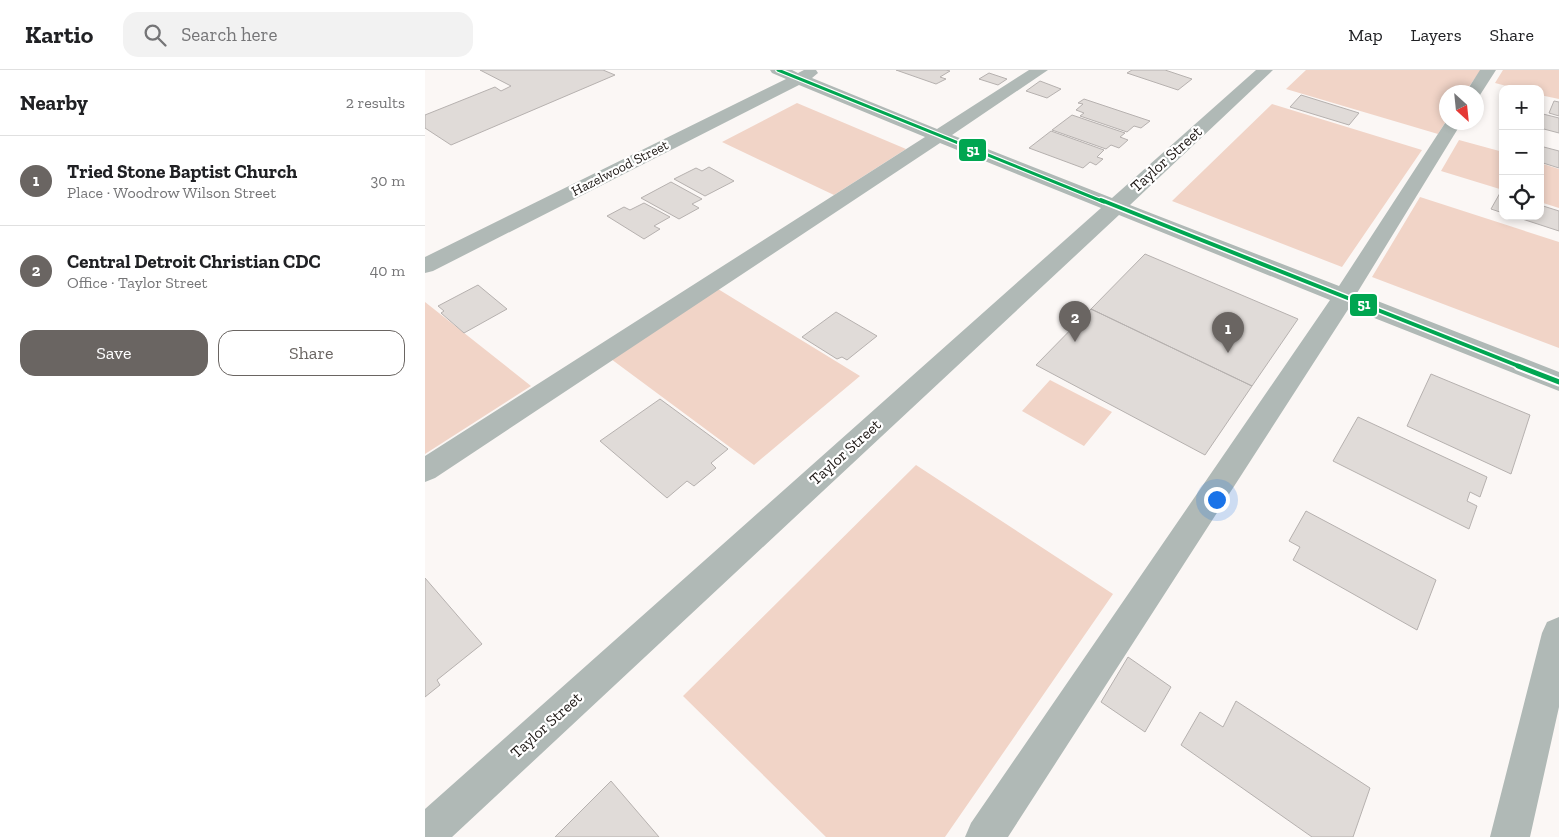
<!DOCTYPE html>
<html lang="en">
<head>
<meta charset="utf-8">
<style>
	:root { --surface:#fff; --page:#f2f2f2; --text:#202124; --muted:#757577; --line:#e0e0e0; --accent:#6a6562 }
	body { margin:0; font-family:"Zilla Slab",serif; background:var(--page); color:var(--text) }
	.controls { position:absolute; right:15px; top:15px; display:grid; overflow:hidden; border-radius:10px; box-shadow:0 2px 8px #0003 }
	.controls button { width:45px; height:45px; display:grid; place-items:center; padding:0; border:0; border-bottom:1px solid var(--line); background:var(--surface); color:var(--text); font:25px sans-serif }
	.compass { position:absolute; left:1014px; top:15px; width:45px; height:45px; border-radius:50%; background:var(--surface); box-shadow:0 2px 8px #0003; rotate:153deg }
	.you { position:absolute; left:791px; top:429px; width:18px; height:18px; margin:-12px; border:4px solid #fff; border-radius:50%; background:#1a73e8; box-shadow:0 0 0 8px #1a73e833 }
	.badge { display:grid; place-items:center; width:32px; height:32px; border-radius:50%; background:var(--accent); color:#fff; font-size:16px; font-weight:700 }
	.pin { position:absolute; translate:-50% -41px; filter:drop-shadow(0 1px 2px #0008) }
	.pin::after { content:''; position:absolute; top:26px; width:18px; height:15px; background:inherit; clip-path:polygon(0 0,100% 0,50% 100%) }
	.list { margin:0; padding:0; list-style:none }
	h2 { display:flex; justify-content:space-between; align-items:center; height:65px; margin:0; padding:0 20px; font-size:21px }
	h2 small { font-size:16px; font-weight:400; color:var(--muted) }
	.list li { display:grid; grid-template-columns:32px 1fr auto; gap:15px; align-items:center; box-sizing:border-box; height:90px; padding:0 20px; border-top:1px solid var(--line) }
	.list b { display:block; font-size:19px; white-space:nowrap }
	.list p { margin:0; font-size:16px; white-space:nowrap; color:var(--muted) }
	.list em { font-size:16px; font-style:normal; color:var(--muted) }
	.actions { display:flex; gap:10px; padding:15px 20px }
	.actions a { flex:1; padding:11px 0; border:1px solid var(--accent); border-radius:15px; text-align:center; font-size:18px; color:var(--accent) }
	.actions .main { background:var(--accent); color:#fff }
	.icon { flex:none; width:28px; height:28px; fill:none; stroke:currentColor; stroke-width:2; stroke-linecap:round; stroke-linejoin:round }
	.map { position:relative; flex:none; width:1134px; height:767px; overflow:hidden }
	header { display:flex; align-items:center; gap:30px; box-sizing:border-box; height:70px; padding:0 25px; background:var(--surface); border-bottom:1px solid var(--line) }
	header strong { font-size:24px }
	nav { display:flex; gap:28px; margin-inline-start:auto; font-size:18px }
	.search { width:350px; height:45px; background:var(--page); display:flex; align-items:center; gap:12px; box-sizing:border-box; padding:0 18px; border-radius:15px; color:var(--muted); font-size:19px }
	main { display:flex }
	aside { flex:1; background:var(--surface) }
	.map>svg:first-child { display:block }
	.green { fill:#f1d4c7 }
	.building { fill:#e0dbd8; stroke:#b6b1af }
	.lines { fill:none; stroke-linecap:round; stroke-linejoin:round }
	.minor { fill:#b0b9b6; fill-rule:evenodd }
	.bus-1-far2-casing { stroke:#fff; stroke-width:5.5 }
	.bus-1-far1-casing { stroke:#fff; stroke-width:7 }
	.bus-1-casing { stroke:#fff; stroke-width:9 }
	.bus-1-far2 { stroke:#00a651; stroke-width:3 }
	.bus-1-far1 { stroke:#00a651; stroke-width:4 }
	.bus-1 { stroke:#00a651; stroke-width:5 }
	.labels { text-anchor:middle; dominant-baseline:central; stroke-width:4.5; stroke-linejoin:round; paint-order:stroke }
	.far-street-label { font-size:14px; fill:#1c1613; stroke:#fff }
	.street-label { font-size:16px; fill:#1c1613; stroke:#fff }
	.line-badge { stroke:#fff; stroke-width:2 }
	.badge-label { font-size:14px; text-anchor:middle; font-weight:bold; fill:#fff }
</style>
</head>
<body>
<header>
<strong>Kartio</strong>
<div class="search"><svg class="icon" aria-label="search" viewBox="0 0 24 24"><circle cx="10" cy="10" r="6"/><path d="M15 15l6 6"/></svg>Search here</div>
<nav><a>Map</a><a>Layers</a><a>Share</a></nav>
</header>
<main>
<aside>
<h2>Nearby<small>2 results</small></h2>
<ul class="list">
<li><span class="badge">1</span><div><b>Tried Stone Baptist Church</b><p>Place · Woodrow Wilson Street</p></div><em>30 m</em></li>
<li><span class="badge">2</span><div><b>Central Detroit Christian CDC</b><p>Office · Taylor Street</p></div><em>40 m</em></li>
</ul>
<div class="actions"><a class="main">Save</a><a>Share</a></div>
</aside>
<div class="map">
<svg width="1134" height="767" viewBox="0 0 1134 767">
	<rect width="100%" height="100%" fill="#fbf7f5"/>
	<!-- green -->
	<path class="green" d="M 881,0 L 1056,0 L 1040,22 L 1022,22 L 1021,51 L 1013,64 L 861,19 Z
		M 1078,0 L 1134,0 L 1134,29 L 1115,25 L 1115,19 L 1093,19 L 1070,13 Z
		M 372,33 L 481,79 L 409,125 L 297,72 Z
		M 847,34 L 997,80 L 917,197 L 747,131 Z
		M 1034,70 L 1078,82 L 1078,120 L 1016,101 Z
		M 1115,93 L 1134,99 L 1134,138 L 1115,132 Z
		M 995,127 L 1134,172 L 1134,278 L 947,207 Z
		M 293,219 L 435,306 L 329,395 L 186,289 Z
		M 0,232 L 106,316 L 0,384 Z
		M 625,310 L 687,342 L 659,376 L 597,341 Z
		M 491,395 L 688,524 L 520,767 L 401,767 L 258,626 Z"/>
	<!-- building -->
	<path class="building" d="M 55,0 L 178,0 L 190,5 L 26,75 L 0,58 L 0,45 L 70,17 L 76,21 L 86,16 Z
		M 471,0 L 521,0 L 525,1 L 515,7 L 521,9 L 511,14 Z
		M 707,0 L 740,0 L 767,9 L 753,20 L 702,3 Z
		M 564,3 L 582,9 L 573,15 L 554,9 Z
		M 615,11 L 636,19 L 622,28 L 601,21 Z
		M 876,25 L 934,43 L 924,55 L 865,37 Z
		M 659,29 L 725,51 L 716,58 L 709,56 L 702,62 L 655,46 L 659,43 L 651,40 L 658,34 L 653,33 Z
		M 1129,31 L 1134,32 L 1134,46 L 1124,43 Z
		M 1118,44 L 1134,48 L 1134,63 L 1115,58 L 1115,45 L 1117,46 Z
		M 647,45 L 700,63 L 695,67 L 703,70 L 694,78 L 686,75 L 681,79 L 627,60 Z
		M 626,61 L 679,80 L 672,87 L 678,89 L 671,95 L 665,92 L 658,98 L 604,78 Z
		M 1115,76 L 1134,81 L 1134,98 L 1115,92 Z
		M 284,97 L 309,111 L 280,126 L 249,109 L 271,98 L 277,101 Z
		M 246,112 L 277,129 L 267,134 L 274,138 L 254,149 L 216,128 Z
		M 1075,123 L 1078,124 L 1078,143 L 1066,139 Z
		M 219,133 L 245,147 L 229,156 L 235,159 L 219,169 L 182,146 L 199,137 L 205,140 Z
		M 1115,135 L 1134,141 L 1134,161 L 1088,146 L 1115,146 Z
		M 720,184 L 873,249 L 827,316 L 666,239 Z
		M 53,215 L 82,239 L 39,263 L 16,243 L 19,241 L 13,236 Z
		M 666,239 L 827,316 L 780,385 L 611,295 Z
		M 411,242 L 452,266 L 422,290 L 417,287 L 412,289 L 377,267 Z
		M 1006,304 L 1105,345 L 1086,404 L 982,356 Z
		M 235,329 L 303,379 L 286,393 L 291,398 L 269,416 L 262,411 L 242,428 L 175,371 Z
		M 933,347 L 1062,407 L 1055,427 L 1045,422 L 1042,431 L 1052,436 L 1044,459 L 908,391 Z
		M 881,441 L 1011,510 L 992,560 L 868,490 L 875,477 L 864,471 Z
		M 0,508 L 57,574 L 12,610 L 15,615 L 0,627 Z
		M 703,587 L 746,617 L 720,662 L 676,632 Z
		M 811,631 L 945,718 L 928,767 L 887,767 L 756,675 L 775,642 L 798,657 Z
		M 186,711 L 234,767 L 130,767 Z"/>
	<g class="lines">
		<!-- minor -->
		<path class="minor" d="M 345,0 L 367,0 L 373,3 L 379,0 L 391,0 L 393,3 L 387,8 L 512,59 L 604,0 L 623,0 L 527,65 L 687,128 L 831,0 L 848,0 L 705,135 L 914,216 L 1022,50 L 1022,52 L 1037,52 L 932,223 L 1134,302 L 1134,321 L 924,238 L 583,767 L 540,767 L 546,753 L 905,230 L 694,145 L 27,767 L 0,767 L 0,739 L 676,138 L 515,73 L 10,408 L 0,412 L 0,386 L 500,67 L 374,15 L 8,201 L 0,203 L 0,187 L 361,9 L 347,3 Z
			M 1055,0 L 1071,0 L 1055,25 L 1052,26 L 1052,22 L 1041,22 Z
			M 1134,547 L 1134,637 L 1105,767 L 1065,767 L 1117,563 L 1122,552 Z"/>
		<defs>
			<path id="bus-1-far2" d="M 353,0 L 679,132"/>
			<path id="bus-1-far1" d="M 676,130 L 1096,297"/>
			<path id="bus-1" d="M 1093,296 L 1134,312"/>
		</defs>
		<!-- bus-1-far2 casing -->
		<use href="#bus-1-far2" class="bus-1-far2-casing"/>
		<!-- bus-1-far1 casing -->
		<use href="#bus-1-far1" class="bus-1-far1-casing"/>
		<!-- bus-1 casing -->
		<use href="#bus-1" class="bus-1-casing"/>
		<!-- bus-1-far2 -->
		<use href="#bus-1-far2" class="bus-1-far2"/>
		<!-- bus-1-far1 -->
		<use href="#bus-1-far1" class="bus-1-far1"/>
		<!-- bus-1 -->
		<use href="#bus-1" class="bus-1"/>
	</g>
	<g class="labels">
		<!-- far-street labels -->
		<g class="far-street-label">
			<text transform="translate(195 98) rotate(-27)">Hazelwood Street</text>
		</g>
		<!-- street labels -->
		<g class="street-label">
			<text transform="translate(741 89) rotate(-42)">Taylor Street</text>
			<text transform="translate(420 382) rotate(-42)">Taylor Street</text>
			<text transform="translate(121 655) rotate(-42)">Taylor Street</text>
		</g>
	</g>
	<g class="line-badge">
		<rect x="533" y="68" width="29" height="24" rx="5" fill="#00a651"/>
		<rect x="924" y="223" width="29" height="24" rx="5" fill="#00a651"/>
	</g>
	<g class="badge-label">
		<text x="548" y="85">51</text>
		<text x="939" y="239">51</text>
	</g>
</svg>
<div class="controls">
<button>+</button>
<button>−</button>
<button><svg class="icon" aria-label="locate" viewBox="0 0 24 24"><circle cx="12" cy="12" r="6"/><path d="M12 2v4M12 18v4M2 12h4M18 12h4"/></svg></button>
</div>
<svg class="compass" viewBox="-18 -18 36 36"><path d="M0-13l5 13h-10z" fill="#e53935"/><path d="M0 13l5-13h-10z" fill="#757577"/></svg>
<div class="you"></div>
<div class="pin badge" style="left:803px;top:283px">1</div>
<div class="pin badge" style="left:650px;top:272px">2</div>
</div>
</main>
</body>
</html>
